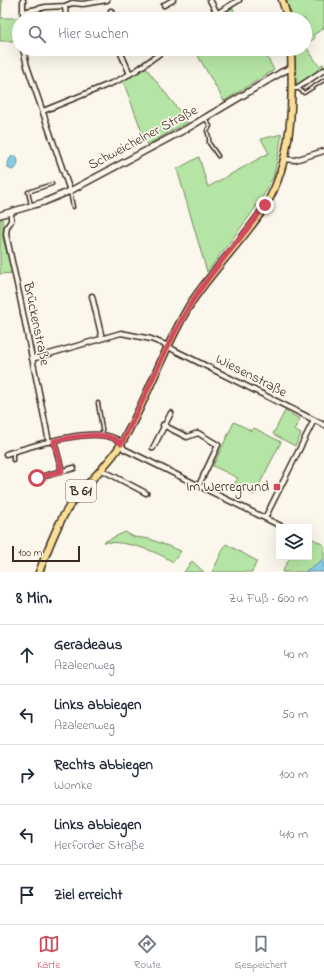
<!DOCTYPE html>
<html lang="de">
<head>
<meta charset="utf-8">
<style>
	:root { --surface:#fff; --page:#f6f6f7; --text:#1f2937; --muted:#747a83; --line:#e0e1e3; --accent:#d1495b }
	body { margin:0; font-family:"Indie Flower",sans-serif; background:var(--page); color:var(--text) }
	.controls { position:absolute; right:12px; bottom:12px; display:grid; overflow:hidden; border-radius:0px; box-shadow:0 4px 16px #0002 }
	.controls button { width:36px; height:36px; display:grid; place-items:center; padding:0; border:0; border-bottom:1px solid var(--line); background:var(--surface); color:var(--text); font:20px sans-serif }
	.scale { position:absolute; left:12px; bottom:10px; width:68px; box-sizing:border-box; padding-left:4px; border:2px solid #3b2a1e; border-top:0; font-size:11px; line-height:14px; white-space:nowrap; color:#3b2a1e; -webkit-text-stroke:3px #fbf7ec; paint-order:stroke }
	.stop { position:absolute; width:12px; height:12px; margin:-9px; border:3px solid #d1495b; border-radius:50%; background:#fff }
	.stop.end { background:#d1495b; border-color:#fff; box-shadow:0 1px 4px #0008 }
	.list { margin:0; padding:0; list-style:none }
	h2 { display:flex; justify-content:space-between; align-items:center; height:52px; margin:0; padding:0 16px; font-size:17px }
	h2 small { font-size:13px; font-weight:400; color:var(--muted) }
	.list li { display:grid; grid-template-columns:26px 1fr auto; gap:12px; align-items:center; box-sizing:border-box; height:60px; padding:0 16px; border-top:1px solid var(--line) }
	.list b { display:block; font-size:15px; white-space:nowrap }
	.list p { margin:0; font-size:13px; white-space:nowrap; color:var(--muted) }
	.list em { font-size:13px; font-style:normal; color:var(--muted) }
	.icon { flex:none; width:22px; height:22px; fill:none; stroke:currentColor; stroke-width:2; stroke-linecap:round; stroke-linejoin:round }
	.map { position:relative; flex:none; width:324px; height:572px; overflow:hidden }
	.search { position:absolute; background:var(--surface); box-shadow:0 4px 16px #0002; left:12px; right:12px; top:12px; height:44px; display:flex; align-items:center; gap:10px; box-sizing:border-box; padding:0 14px; border-radius:22px; color:var(--muted); font-size:15px }
	.sheet { height:352px; background:var(--surface) }
	nav { display:flex; justify-content:space-around; align-items:center; box-sizing:border-box; height:56px; border-top:1px solid var(--line); background:var(--surface); font-size:11px; color:var(--muted) }
	nav a { display:grid; justify-items:center; gap:2px }
	nav .on { color:var(--accent) }
	.map>svg:first-child { display:block }
	.green { fill:#b5e5a4; stroke:#788861 }
	.water { fill:#86cce7; stroke:#688b97 }
	.lines { fill:none; stroke-linecap:round; stroke-linejoin:round }
	.service-casing { stroke:#3b2a1e; stroke-width:5 }
	.minor-casing { stroke:#3b2a1e; stroke-width:7 }
	.tertiary-casing { stroke:#3b2a1e; stroke-width:8 }
	.primary-casing { stroke:#3b2a1e; stroke-width:9 }
	.service { stroke:#fbf7ec; stroke-width:2 }
	.minor { stroke:#fbf7ec; stroke-width:4 }
	.tertiary { stroke:#fbf7ec; stroke-width:5 }
	.primary { stroke:#f9df96; stroke-width:6 }
	.route { stroke:#d1495b; stroke-width:5 }
	.poi-dot { fill:#d1495b; stroke:#fbf7ec; stroke-width:1.5 }
	.labels { text-anchor:middle; dominant-baseline:central; stroke-width:3.5; stroke-linejoin:round; paint-order:stroke }
	.shield { fill:#fbf7ec; stroke:#75685c; stroke-width:1 }
	.shield-label { font-size:13px; font-weight:bold; fill:#3b2a1e }
	.street-label { font-size:14px; fill:#3b2a1e; stroke:#fbf7ec }
	.poi-label { font-size:14px; fill:#3b2a1e; stroke:#fbf7ec; text-anchor:end }
</style>
</head>
<body>
<div class="map">
<svg width="324" height="572" viewBox="0 0 324 572">
	<rect width="100%" height="100%" fill="#fbf7ec"/>
	<filter id="ink" filterUnits="userSpaceOnUse"><feTurbulence type="fractalNoise" baseFrequency=".025" numOctaves="2"/><feDisplacementMap in="SourceGraphic" scale="8" xChannelSelector="R" yChannelSelector="G"/><feConvolveMatrix kernelMatrix="1 2 1 2 8 2 1 2 1" color-interpolation-filters="sRGB"/></filter>
	<g filter="url(#ink)">
		<!-- green -->
		<path class="green" d="M 0,0 L 2,0 L 1,18 L 19,18 L 19,41 L 0,41 Z
			M 286,0 L 324,0 L 324,28 L 313,35 L 315,38 L 305,45 L 319,66 L 323,64 L 324,68 L 296,86 L 295,49 L 305,49 L 305,19 L 293,19 Z
			M 232,7 L 238,17 L 244,15 L 246,19 L 213,19 Z
			M 194,49 L 263,49 L 274,70 L 224,101 Z
			M 146,68 L 188,122 L 147,145 L 123,81 Z
			M 282,134 L 280,144 L 280,147 L 273,178 L 270,182 L 267,190 L 249,217 L 207,272 L 177,169 L 199,157 L 208,187 L 269,153 L 261,139 Z
			M 0,219 L 3,219 L 3,239 L 13,273 L 0,274 Z
			M 285,411 L 300,419 L 294,430 L 301,434 L 295,446 L 273,434 Z
			M 234,422 L 252,431 L 254,428 L 281,442 L 254,495 L 234,485 L 238,478 L 213,466 Z
			M 125,532 L 134,537 L 150,539 L 181,551 L 173,562 C 153,549 128,542 104,542 Z
			M 309,537 L 324,545 L 324,559 L 305,572 L 282,572 L 290,557 L 309,557 Z
			M 226,544 L 257,561 L 252,572 L 212,572 Z
			M 192,561 L 204,572 L 184,572 Z"/>
		<!-- water -->
		<path class="water" d="M 12,156 L 16,156 C 19,161 18,163 16,168 L 12,170 L 8,168 C 8,163 8,160 12,156 Z
			M 324,559 L 324,572 L 305,572 L 306,571 Z"/>
		<g class="lines">
			<defs>
				<path id="service" d="M 298,88 L 304,93 L 324,80
					M 205,118 L 210,126 L 207,131 L 209,137 L 209,143 L 218,156
					M 70,192 L 73,207
					M 31,205 L 28,192 L 52,184
					M 98,403 L 103,435
					M 13,453 L 13,460"/>
				<path id="minor" d="M 23,0 L 23,19
					M 210,0 L 217,13
					M 164,5 L 173,0
					M 65,6 L 66,19
					M 111,11 L 112,19
					M 23,12 L 46,7 L 65,6 L 72,3 L 83,4 L 107,0
					M 208,19 L 239,0
					M 23,49 L 27,66 L 70,191
					M 119,49 L 130,74
					M 292,88 L 297,88 L 324,70
					M 43,111 L 117,81 L 137,70 L 166,49
					M 283,159 L 295,160 L 324,151
					M 11,212 L 11,221 L 7,227 L 6,234 L 20,298 L 49,442
					M 92,296 L 102,338
					M 32,359 L 121,333 L 151,339 L 166,345 L 174,350 L 324,425
					M 163,425 L 187,437 L 198,433 L 218,445 L 199,485
					M 54,441 L 62,471
					M 153,448 L 171,413
					M 6,454 C 32,446 92,426 116,439 C 120,441 122,445 124,449 L 281,526
					M 102,470 L 146,493
					M 37,478 L 74,468
					M 265,518 L 314,420"/>
				<path id="tertiary" d="M 0,215 L 44,202 L 70,191 L 188,128 L 282,72 L 291,68"/>
				<path id="primary" d="M 282,0 L 288,19
					M 39,572 C 49,547 59,518 76,497 C 91,479 109,464 121,444 C 148,399 163,348 191,303 C 213,269 244,240 266,205 C 293,159 293,100 291,49"/>
			</defs>
			<!-- service casing -->
			<use href="#service" class="service-casing"/>
			<!-- minor casing -->
			<use href="#minor" class="minor-casing"/>
			<!-- tertiary casing -->
			<use href="#tertiary" class="tertiary-casing"/>
			<!-- primary casing -->
			<use href="#primary" class="primary-casing"/>
			<!-- service -->
			<use href="#service" class="service"/>
			<!-- minor -->
			<use href="#minor" class="minor"/>
			<!-- tertiary -->
			<use href="#tertiary" class="tertiary"/>
			<!-- primary -->
			<use href="#primary" class="primary"/>
		</g>
	</g>
	<g class="lines" filter="url(#ink)">
		<!-- route -->
		<path class="route" d="M 37,478 L 62,471 L 54,441 C 70,437 109,429 121,444 C 146,399 163,349 190,305 C 212,269 242,239 265,205"/>
	</g>
	<!-- markers -->
	<rect class="poi-dot" x="273" y="483" width="8" height="8" rx="2"/>
	<g class="labels">
		<!-- shield labels -->
		<rect class="shield" x="66" y="480" width="30" height="22" rx="3"/>
		<g class="shield-label">
			<text x="81" y="491">B 61</text>
		</g>
		<!-- street labels -->
		<g class="street-label">
			<text transform="translate(143 138) rotate(-28)">Schweichelner Straße</text>
			<text transform="translate(36 324) rotate(78)">Brückenstraße</text>
			<text transform="translate(251 376) rotate(27)">Wiesenstraße</text>
		</g>
		<!-- poi labels -->
		<g class="poi-label">
			<text x="269" y="487">Im Werregrund</text>
		</g>
	</g>
</svg>
<div class="controls">
<button><svg class="icon" aria-label="layers" viewBox="0 0 24 24"><path d="M12 4l9 5-9 5-9-5zM3 14l9 5 9-5"/></svg></button>
</div>
<div class="scale">100 m</div>
<div class="stop" style="left:37px;top:478px"></div>
<div class="stop end" style="left:265px;top:205px"></div>
<div class="search"><svg class="icon" aria-label="search" viewBox="0 0 24 24"><circle cx="10" cy="10" r="6"/><path d="M15 15l6 6"/></svg>Hier suchen</div>
</div>
<section class="sheet">
<h2>8 Min.<small>Zu Fuß · 600 m</small></h2>
<ul class="list">
<li><svg class="icon" aria-label="ahead" viewBox="0 0 24 24"><path d="M12 20V5M6 11l6-6 6 6"/></svg><div><b>Geradeaus</b><p>Azaleenweg</p></div><em>40 m</em></li>
<li><svg class="icon" aria-label="left" viewBox="0 0 24 24"><path d="M17 20v-9H6M10 6l-5 5 5 5"/></svg><div><b>Links abbiegen</b><p>Azaleenweg</p></div><em>50 m</em></li>
<li><svg class="icon" aria-label="right" viewBox="0 0 24 24"><path d="M7 20v-9h11M14 6l5 5-5 5"/></svg><div><b>Rechts abbiegen</b><p>Womke</p></div><em>100 m</em></li>
<li><svg class="icon" aria-label="left" viewBox="0 0 24 24"><path d="M17 20v-9H6M10 6l-5 5 5 5"/></svg><div><b>Links abbiegen</b><p>Herforder Straße</p></div><em>410 m</em></li>
<li><svg class="icon" aria-label="arrive" viewBox="0 0 24 24"><path d="M6 21V4h12l-3 4 3 4H6"/></svg><div><b>Ziel erreicht</b></div></li>
</ul>
</section>
<nav>
<a class="on"><svg class="icon" aria-label="map" viewBox="0 0 24 24"><path d="M3 6l6-2 6 2 6-2v14l-6 2-6-2-6 2zM9 4v14M15 6v14"/></svg>Karte</a>
<a><svg class="icon" aria-label="directions" viewBox="0 0 24 24"><path d="M12 3l9 9-9 9-9-9zM9 14v-3h6M13 9l2 2-2 2"/></svg>Route</a>
<a><svg class="icon" aria-label="saved" viewBox="0 0 24 24"><path d="M7 4h10v16l-5-4-5 4z"/></svg>Gespeichert</a>
</nav>
</body>
</html>
